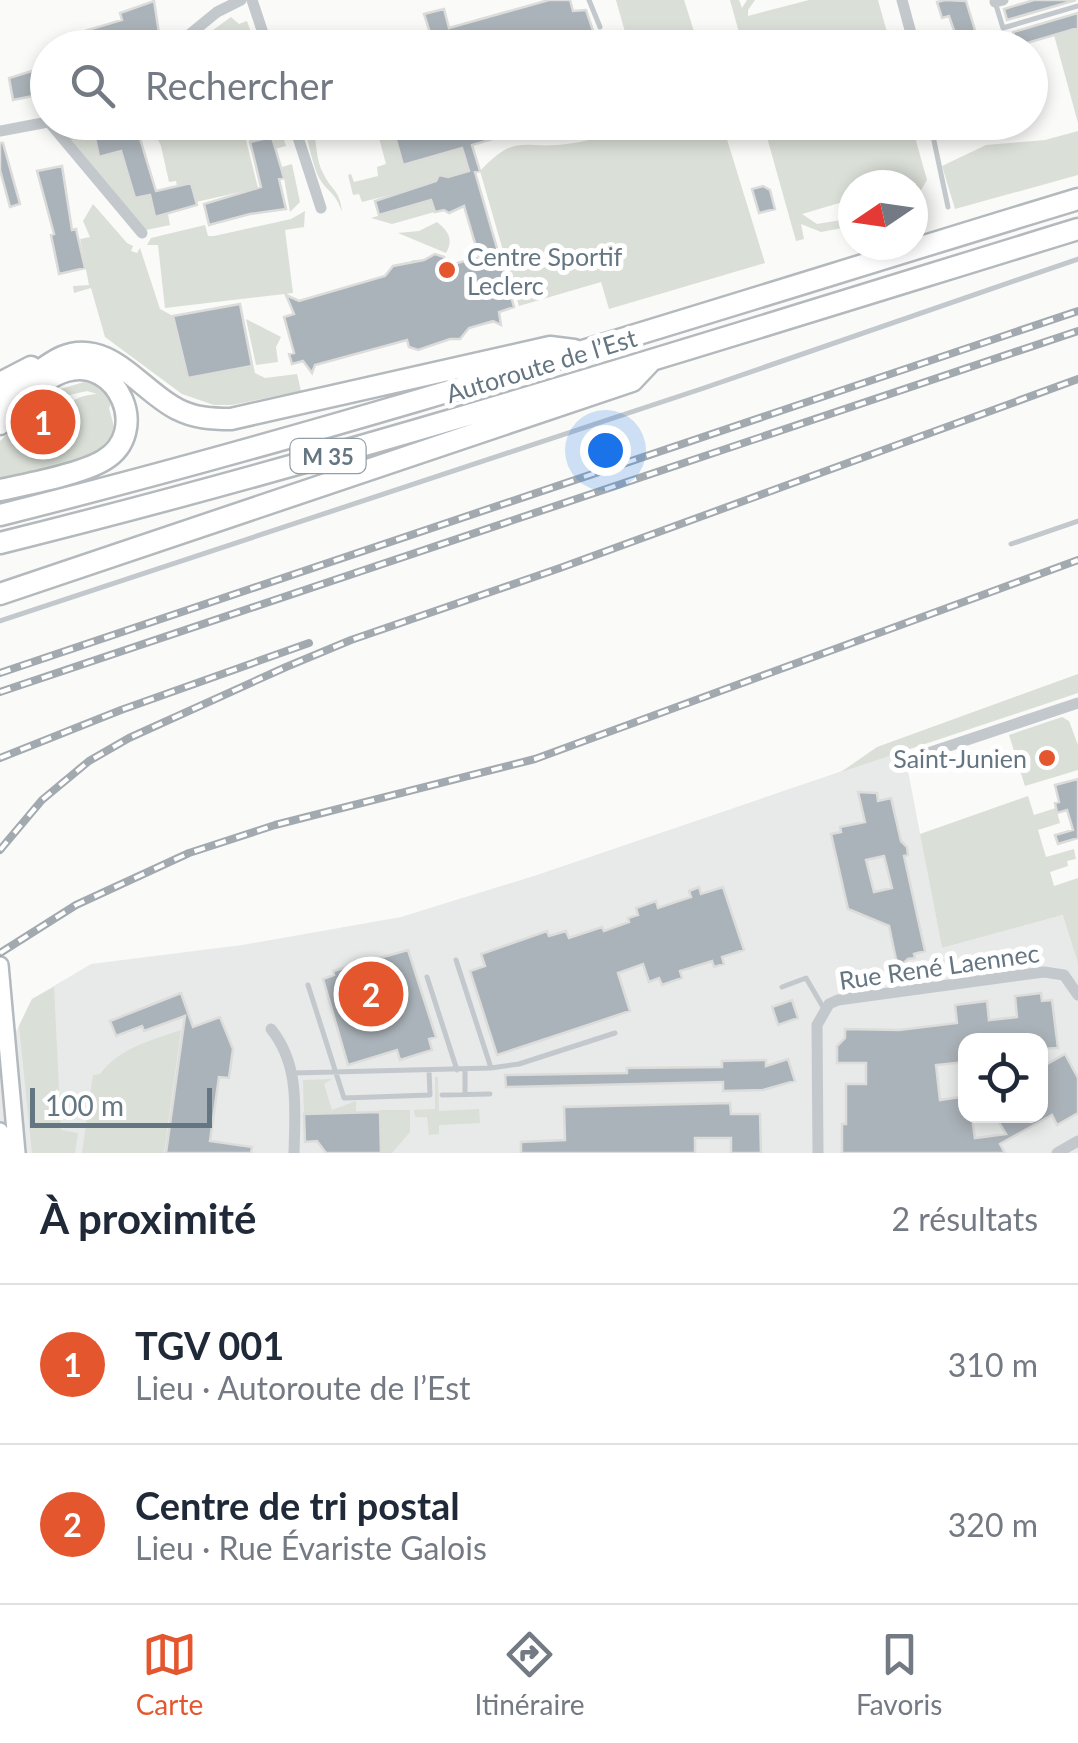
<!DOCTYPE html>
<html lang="fr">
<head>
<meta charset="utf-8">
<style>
	:root { --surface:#fff; --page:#f2f2f3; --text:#1f2937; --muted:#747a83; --line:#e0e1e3; --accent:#e4572e }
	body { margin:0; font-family:Lato,sans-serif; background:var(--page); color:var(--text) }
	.controls { position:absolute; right:30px; bottom:30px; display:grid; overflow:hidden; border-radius:20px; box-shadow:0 5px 15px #0003 }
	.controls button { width:90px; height:90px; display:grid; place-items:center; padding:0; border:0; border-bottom:2px solid var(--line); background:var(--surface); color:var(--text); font:50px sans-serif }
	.compass { position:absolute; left:838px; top:170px; width:90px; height:90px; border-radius:50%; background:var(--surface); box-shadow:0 5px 15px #0003; rotate:257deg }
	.scale { position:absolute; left:30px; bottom:25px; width:182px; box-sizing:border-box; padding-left:10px; border:5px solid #657683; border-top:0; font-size:28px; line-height:35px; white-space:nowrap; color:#657683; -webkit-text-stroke:8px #fff; paint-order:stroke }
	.you { position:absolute; left:605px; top:450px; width:35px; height:35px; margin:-25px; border:8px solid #fff; border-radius:50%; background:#1a73e8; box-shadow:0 0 0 15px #1a73e833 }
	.badge { display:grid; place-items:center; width:65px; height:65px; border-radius:50%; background:var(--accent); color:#fff; font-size:32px; font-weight:700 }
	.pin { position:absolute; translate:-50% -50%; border:5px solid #fff; box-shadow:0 2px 10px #0006 }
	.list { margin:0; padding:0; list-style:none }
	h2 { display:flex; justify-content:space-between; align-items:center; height:130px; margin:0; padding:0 40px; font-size:42px }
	h2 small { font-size:32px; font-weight:400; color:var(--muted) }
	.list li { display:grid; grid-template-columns:65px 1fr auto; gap:30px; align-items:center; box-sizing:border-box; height:160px; padding:0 40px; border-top:2px solid var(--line) }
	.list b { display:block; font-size:38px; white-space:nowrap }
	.list p { margin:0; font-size:32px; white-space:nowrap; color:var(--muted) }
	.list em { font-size:32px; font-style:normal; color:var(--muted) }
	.icon { flex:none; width:55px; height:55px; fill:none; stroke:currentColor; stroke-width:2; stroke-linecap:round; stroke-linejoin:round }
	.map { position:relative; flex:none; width:1078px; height:1153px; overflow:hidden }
	.search { position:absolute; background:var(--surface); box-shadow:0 5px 15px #0003; left:30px; right:30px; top:30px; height:110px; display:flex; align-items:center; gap:25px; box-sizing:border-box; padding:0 35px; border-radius:55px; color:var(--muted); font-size:38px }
	.sheet { height:450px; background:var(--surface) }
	nav { display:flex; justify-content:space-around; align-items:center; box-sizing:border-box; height:140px; border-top:2px solid var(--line); background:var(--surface); font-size:28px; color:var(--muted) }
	nav a { display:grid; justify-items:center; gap:5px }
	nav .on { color:var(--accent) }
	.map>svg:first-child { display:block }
	.built { fill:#e8e9e9; fill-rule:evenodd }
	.green { fill:#dadfd7; fill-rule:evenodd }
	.building { fill:#aab3b9; stroke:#dcdcda; stroke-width:2.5; fill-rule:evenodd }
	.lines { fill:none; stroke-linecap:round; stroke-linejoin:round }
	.secondary-casing { stroke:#b3babf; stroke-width:20 }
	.highway-casing { stroke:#b4b9bd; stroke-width:25 }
	.lane { stroke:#c3c8cc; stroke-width:5 }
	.street { stroke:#c3c8cc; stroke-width:11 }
	.secondary { stroke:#fff; stroke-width:15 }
	.highway { stroke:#fff; stroke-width:20 }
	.rail-casing { stroke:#a2aab0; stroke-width:8 }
	.rail { stroke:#fff; stroke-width:4; stroke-dasharray:11; stroke-linecap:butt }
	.poi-dot { fill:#e4572e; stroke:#fff; stroke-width:4 }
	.labels { text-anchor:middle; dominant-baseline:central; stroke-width:10; stroke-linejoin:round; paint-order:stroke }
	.shield { fill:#fff; stroke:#939fa8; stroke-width:2.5 }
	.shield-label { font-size:22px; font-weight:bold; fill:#657683 }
	.poi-label { font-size:25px; fill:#657683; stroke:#fff; text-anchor:start }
	.street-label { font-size:25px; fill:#657683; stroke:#fff }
</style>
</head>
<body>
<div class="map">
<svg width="1078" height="1153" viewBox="0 0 1078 1153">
	<rect width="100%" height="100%" fill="#fafaf8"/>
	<!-- built -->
	<path class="built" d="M 904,750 L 942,948 L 1078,911 L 1078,1153 L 0,1153 L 0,1064 L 32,999 L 91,964 L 242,945 L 401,917 L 537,875 ZM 966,1040 L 1040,1040 L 1040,1116 L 966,1116 Z"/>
	<!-- green -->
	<path class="green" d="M 616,0 L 684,0 L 699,47 L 634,47 L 630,31 L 625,32 Z
		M 730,0 L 739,0 L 742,8 L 747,0 L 755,0 L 748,10 L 748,16 L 809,0 L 878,0 L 891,47 L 743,47 Z
		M 231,17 L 239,24 L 247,21 L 256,47 L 234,47 L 231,38 L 207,43 L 209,33 Z
		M 1078,28 L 1078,123 L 1054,35 Z
		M 81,123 L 89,123 L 104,136 L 95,138 L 99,156 L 121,151 L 135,198 L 150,195 L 155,216 L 168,214 L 170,225 L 146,230 L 61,130 Z
		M 150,123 L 218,123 L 220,129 L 242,124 L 258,188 L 196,202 L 191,183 L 177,186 L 176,181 L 169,182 L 161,146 Z
		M 246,123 L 279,123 L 286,146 L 275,149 L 272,137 L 250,142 Z
		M 326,123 L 313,127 C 317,141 315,159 324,175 C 332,191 340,190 342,212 C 335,191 328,193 319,178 C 312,163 309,145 305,129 L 310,125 Z
		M 375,123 L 391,123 L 403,164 L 462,148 L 470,173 L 463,178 L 476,174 L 514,307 L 495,313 L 497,322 L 466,329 L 460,339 L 450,339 L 419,350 L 409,347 L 406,340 L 316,365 L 313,369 L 310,361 L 296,360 L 284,317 L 296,313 L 298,301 L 388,276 L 413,260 L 424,260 L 435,254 L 444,257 L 447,266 L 478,257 L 463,204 L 454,207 L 450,213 L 445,209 L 392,224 L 371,218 L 423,202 L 410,190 L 362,202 L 359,194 L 353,195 L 348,175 L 351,174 L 354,182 L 378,176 L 377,167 L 386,164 Z
		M 635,123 L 722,123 L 765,263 L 609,309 L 601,282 L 519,306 L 480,171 C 517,132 522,150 566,144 C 587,142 618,133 635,123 Z
		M 763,123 L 911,123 L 927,180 L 913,204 L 916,183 L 853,185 L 853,199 L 802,214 L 817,224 L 853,218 L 853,226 L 821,232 L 801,224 L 804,239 L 796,241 Z
		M 1078,131 L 1078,175 L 955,209 L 942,166 L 986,145 L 1045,140 Z
		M 292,164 L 300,202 L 290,212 L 282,167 Z
		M 93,204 L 127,243 L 133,246 L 131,251 L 137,253 L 140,248 L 160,309 L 173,316 L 240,304 L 255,373 L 265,378 L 297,374 L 301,391 L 232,405 L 214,405 L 182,394 L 105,337 L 91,288 L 74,293 L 73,286 L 89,285 L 80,239 L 90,237 L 83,221 Z
		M 305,211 L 304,227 L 285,230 L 293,293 L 165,308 L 158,245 L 147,245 L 151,238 L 205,225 L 208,236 L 214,236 L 291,219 Z
		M 437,222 C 448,231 454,239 446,253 L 398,233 L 419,231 Z
		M 246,319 L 281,337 L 276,347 L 278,362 L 256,365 Z
		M 84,382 L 96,384 L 113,400 L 109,408 L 116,434 C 97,470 36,472 0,481 L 0,441 L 54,391 ZM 87,391 L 97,394 C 58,396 58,423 48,455 L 17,443 L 12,431 L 33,437 L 44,407 L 52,410 L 61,397 Z
		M 1078,674 L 1078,693 L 841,772 L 877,747 Z
		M 1062,717 L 1069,721 L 1078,745 L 1078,770 L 1025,786 L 1009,735 Z
		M 1028,796 L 1034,815 L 1056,808 L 1060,823 L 1038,830 L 1046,857 L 1074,849 L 1076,859 L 1067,861 L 1068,866 L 1050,872 L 1054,886 L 1078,878 L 1078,963 L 1063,915 L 942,948 L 920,834 Z
		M 54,987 L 61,1130 L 78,1133 L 75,1153 L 32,1153 L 19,1026 L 32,999 Z
		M 181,1030 L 164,1153 L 82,1153 L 93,1075 L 100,1074 C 121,1047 150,1041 181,1030 Z
		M 435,1077 L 438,1077 L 439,1111 L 479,1109 L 480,1123 L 439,1125 L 439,1134 L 429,1135 L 427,1117 L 415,1117 L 414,1110 L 435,1109 Z
		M 332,1079 L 324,1084 L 332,1110 L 356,1101 L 356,1113 L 304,1114 L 303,1080 Z
		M 380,1110 L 410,1110 L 410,1132 L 392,1153 L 381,1153 Z"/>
	<!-- building -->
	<path class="building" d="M 549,0 L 570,0 L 573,11 L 586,10 L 599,48 L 391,48 L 390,45 L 430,33 L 424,14 L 444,9 L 449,28 Z
		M 945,0 L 966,1 L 979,43 L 951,48 L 948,38 L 956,36 L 949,16 L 942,18 L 937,2 Z
		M 1034,0 L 1076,0 L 1007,20 L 1004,9 Z
		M 154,1 L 159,33 L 120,41 L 115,48 L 85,48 L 81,32 L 122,20 L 120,13 Z
		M 1078,13 L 1078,28 L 1017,46 L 1013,32 Z
		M 48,66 L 48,93 L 13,100 L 9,78 Z
		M 135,122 L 156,191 L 191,183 L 197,205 L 155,217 L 150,195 L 135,198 L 121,151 L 99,157 L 95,138 L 117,133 L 116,127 Z
		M 391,122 L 541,122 L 541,125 L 472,145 L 480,171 L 475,172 L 514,307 L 499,312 L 501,325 L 493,321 L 469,328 L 460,339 L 450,339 L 418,350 L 409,347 L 407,340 L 315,365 L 312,373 L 303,361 L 292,364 L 289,354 L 294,353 L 284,317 L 294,314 L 286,295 L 299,301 L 385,276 L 393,266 L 424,260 L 435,254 L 444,257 L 447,266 L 479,257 L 464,206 L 449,213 L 444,210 L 435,212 L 431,200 L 379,215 L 375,201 L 436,181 L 439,175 L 448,177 L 469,171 L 462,148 L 403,165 Z
		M 272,137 L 284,178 L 279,179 L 286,209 L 250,214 L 209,225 L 204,204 L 261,187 L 250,142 Z
		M 0,143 L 3,143 L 20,204 L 10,207 L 0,170 Z
		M 62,166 L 72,230 L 76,229 L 85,268 L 59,274 L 51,235 L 54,234 L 37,171 Z
		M 763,186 L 770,190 L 775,209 L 759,213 L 752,189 Z
		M 240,304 L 252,366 L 188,378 L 173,316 Z
		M 1078,779 L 1078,838 L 1058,844 L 1055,835 L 1073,830 L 1067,810 L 1057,813 L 1055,803 L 1059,802 L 1055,785 Z
		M 858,792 L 877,793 L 878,801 L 891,798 L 901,841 L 907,847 L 908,855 L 904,856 L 925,951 L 914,954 L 915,958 L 908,959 L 898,969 L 889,926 L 848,909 L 831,834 L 841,832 L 840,827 L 865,822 ZM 884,856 L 892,888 L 874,892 L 866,860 Z
		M 699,887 L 701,894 L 723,887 L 744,950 L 722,957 L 724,964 L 714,967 L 712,961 L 680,971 L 682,978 L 662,985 L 659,978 L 649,982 L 643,964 L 618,973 L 630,1011 L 497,1055 L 470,971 L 485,966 L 481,954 L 547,931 L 549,936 L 566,931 L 569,938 L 602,927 L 604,931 L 629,922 L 628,918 L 638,915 L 636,908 L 656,901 L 658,908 L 691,897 L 689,891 Z
		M 408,950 L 436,1037 L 429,1039 L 432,1050 L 400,1060 L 397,1050 L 348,1065 L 323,979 L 334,975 L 333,971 Z
		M 181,993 L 193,1027 L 220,1017 L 233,1049 L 229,1078 L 219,1077 L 210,1141 L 252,1147 L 251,1153 L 166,1153 L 185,1016 L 144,1031 L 142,1026 L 116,1036 L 110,1021 Z
		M 1041,993 L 1042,1001 L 1052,1000 L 1058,1048 L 1040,1049 L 1040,1040 L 966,1040 L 966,1062 L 936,1065 L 940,1100 L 960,1097 L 966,1116 L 972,1118 L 975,1138 L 1006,1134 L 995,1116 L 1040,1116 L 1040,1068 L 1065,1054 L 1078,1078 L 1078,1113 L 1057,1125 L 1052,1115 L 1000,1144 L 1005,1153 L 842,1153 L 842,1124 L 846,1124 L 846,1084 L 866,1084 L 866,1063 L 837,1063 L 837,1046 L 845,1038 L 845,1029 L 899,1030 L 957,1023 L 955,1005 L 987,1001 L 989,1020 L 1017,1017 L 1015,996 Z
		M 792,1000 L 798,1018 L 778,1025 L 772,1007 Z
		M 788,1059 L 795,1081 L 763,1090 L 723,1091 L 723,1082 L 506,1087 L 505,1075 L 627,1073 L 627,1068 L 722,1067 L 722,1061 L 766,1060 L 766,1066 Z
		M 730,1103 L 731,1114 L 760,1114 L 761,1153 L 731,1153 L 731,1138 L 695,1138 L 695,1153 L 521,1153 L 521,1142 L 565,1140 L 564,1107 Z
		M 380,1112 L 381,1153 L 326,1153 L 317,1141 L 305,1142 L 304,1114 Z"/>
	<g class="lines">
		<defs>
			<path id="secondary" d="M 0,965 L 17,1153
				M 0,1131 L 2,1153"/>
			<path id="highway" d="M 0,383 L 31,367
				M 0,405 C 19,390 40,367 62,357 C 108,337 141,391 177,409 C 194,418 212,419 231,419 L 550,347 L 574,350
				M 0,424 C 19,407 40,378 66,371 C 118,356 151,432 104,460 C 81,474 28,484 0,490
				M 0,515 C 364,424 719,308 1078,199
				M 0,543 C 363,453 720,339 1078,229
				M 0,594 L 632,381 L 650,362"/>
		</defs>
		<!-- secondary casing -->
		<use href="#secondary" class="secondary-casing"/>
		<!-- highway casing -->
		<use href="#highway" class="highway-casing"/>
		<!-- lane -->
		<path class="lane" d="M 589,0 L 600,27
			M 996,5 L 1003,28 L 1078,6
			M 930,122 L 948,207
			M 1011,544 L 1078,521
			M 0,621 L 704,388 L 1078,259
			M 456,960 L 491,1068
			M 427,977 L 457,1070
			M 308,985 L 344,1098 L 430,1095 L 429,1071
			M 782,987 L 806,978 L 823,1007
			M 465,1070 L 465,1094
			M 293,1073 L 491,1068 L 519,1064 L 615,1033
			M 442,1095 L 490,1094"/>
		<!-- street -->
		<path class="street" d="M 252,0 L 268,48
			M 902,0 L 915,48
			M 995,2 L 1003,0
			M 173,48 L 217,12 L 241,0
			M 49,122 L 142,233
			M 293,122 L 321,208
			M 0,131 L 48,122
			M 910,759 L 1078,703
			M 271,1029 C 300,1065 295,1109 294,1153
			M 818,1153 L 817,1025 L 829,1004 L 838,1000 L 1044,972 L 1064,975 L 1078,995
			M 1057,1153 L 1078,1141"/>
		<!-- secondary -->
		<use href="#secondary" class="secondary"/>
		<!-- highway -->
		<use href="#highway" class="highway"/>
		<defs>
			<path id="rail" d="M 0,673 L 1078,311
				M 0,692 L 1078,331
				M 0,758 L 121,710 L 309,643
				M 0,850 L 42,800 L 89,761 L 129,738 L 286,667 L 351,640 L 560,568 L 1078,379
				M 0,953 L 76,905 L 189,853 L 275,825 L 535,759 L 1078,560"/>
		</defs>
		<!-- rail casing -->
		<use href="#rail" class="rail-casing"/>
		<!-- rail -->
		<use href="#rail" class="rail"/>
	</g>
	<!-- markers -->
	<g class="poi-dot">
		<circle cx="447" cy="270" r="10"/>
		<circle cx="1047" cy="758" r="10"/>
	</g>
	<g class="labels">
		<!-- shield labels -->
		<rect class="shield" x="290.5" y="439" width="75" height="34" rx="8"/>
		<g class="shield-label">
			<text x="328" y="456">M 35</text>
		</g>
		<!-- poi labels -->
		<g class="poi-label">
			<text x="467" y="256">Centre Sportif<tspan x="467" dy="29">Leclerc</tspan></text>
			<text x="1027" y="758" text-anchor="end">Saint-Junien</text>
		</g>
		<!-- street labels -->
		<g class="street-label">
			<text transform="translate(541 365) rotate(-17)">Autoroute de l’Est</text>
			<text transform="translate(939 966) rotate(-8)">Rue René Laennec</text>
		</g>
	</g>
</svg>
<div class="controls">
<button><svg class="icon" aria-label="locate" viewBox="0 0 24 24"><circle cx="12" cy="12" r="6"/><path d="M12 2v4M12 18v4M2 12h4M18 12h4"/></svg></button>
</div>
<svg class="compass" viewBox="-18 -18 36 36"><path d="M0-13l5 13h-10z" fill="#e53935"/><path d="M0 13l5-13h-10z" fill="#747a83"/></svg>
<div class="scale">100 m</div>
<div class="you"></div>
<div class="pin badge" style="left:43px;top:422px">1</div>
<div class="pin badge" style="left:371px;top:994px">2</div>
<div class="search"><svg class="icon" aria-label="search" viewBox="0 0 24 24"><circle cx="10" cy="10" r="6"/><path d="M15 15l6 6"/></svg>Rechercher</div>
</div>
<section class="sheet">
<h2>À proximité<small>2 résultats</small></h2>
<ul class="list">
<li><span class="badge">1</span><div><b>TGV 001</b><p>Lieu · Autoroute de l’Est</p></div><em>310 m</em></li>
<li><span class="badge">2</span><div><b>Centre de tri postal</b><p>Lieu · Rue Évariste Galois</p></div><em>320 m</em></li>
</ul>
</section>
<nav>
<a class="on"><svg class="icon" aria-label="map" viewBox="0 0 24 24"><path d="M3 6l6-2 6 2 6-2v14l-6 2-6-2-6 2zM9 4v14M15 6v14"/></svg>Carte</a>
<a><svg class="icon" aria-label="directions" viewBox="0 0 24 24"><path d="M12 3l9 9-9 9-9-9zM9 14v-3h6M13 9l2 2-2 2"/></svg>Itinéraire</a>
<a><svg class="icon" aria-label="saved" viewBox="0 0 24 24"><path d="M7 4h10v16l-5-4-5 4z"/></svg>Favoris</a>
</nav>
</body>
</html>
